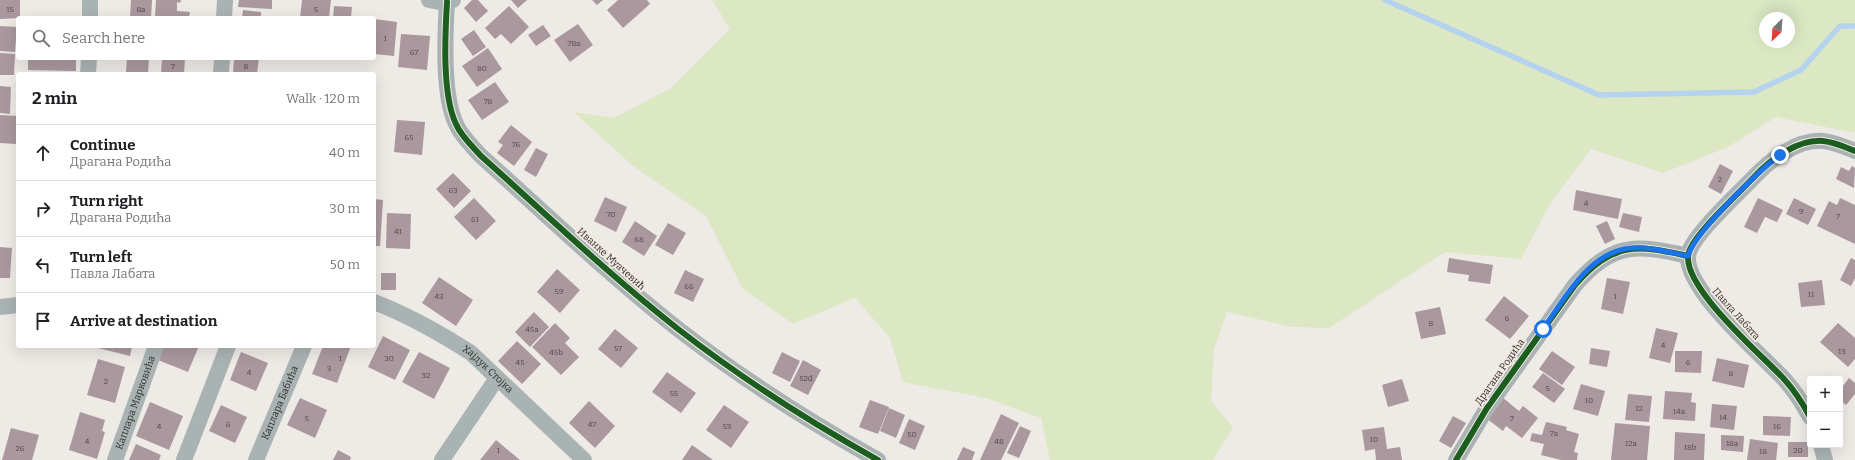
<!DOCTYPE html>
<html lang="en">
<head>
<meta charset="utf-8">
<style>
	:root { --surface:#fff; --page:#f6f6f6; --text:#202124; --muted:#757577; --line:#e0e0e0 }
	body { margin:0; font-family:Bitter,serif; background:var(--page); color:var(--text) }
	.controls { position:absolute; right:12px; bottom:12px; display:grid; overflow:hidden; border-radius:4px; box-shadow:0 4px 16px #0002 }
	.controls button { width:36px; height:36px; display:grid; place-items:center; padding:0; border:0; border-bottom:1px solid var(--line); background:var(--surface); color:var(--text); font:20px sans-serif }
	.compass { position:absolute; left:1759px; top:12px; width:36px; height:36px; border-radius:50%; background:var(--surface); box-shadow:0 4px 16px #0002; rotate:205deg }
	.stop { position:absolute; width:12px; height:12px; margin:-9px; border:3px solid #1a73e8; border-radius:50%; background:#fff }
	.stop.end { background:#1a73e8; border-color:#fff; box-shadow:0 1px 4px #0008 }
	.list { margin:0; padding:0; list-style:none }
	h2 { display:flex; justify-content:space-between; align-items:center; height:52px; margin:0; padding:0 16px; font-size:17px }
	h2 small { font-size:13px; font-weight:400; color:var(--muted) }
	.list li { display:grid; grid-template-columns:26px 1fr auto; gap:12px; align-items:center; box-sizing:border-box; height:56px; padding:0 16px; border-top:1px solid var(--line) }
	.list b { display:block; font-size:15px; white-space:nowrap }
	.list p { margin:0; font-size:13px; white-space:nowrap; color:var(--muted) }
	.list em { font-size:13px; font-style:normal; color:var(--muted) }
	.icon { flex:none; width:22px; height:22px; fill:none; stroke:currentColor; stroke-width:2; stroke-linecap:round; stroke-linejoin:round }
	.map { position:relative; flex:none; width:1855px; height:460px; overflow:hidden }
	.search { position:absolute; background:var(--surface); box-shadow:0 4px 16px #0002; left:16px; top:16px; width:360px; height:44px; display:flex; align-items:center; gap:10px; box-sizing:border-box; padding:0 14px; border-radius:4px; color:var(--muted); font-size:15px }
	.panel { position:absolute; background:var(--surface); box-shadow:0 4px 16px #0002; left:16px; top:72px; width:360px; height:276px; border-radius:4px }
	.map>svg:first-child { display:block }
	.green { fill:#dbe8c3; fill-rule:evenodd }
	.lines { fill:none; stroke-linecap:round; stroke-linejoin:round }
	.stream { stroke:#b5d2ef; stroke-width:5.5 }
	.building { fill:#aa989e }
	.minor { stroke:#aab3b3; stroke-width:16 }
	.cycleway-casing { stroke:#f2eae3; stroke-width:8 }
	.cycleway { stroke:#1b5e20; stroke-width:6 }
	.route { stroke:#1a73e8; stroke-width:5 }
	.labels { text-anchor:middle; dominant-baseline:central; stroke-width:4; stroke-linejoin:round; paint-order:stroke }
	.number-label { font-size:8px; fill:#504948 }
	.street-label { font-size:10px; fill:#322f2c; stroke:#f2eae3 }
</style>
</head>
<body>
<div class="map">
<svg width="1855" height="460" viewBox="0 0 1855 460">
	<rect width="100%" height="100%" fill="#eeeae6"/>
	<!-- green -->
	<path class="green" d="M 712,0 L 1855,0 L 1855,133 L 1776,117 L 1728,147 L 1663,173 L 1591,149 L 1551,202 L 1521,259 L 1445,252 L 1329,328 L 1292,327 L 1227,312 L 1214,349 L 1211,401 L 1233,427 L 1213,460 L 1050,460 L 1041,418 L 986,398 L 903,382 L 890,338 L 855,298 L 793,324 L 743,289 L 706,216 L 633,166 L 574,112 L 614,118 L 671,88 L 730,29 ZM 1765,18 L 1789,18 L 1789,42 L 1765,42 Z"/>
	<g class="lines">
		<!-- stream -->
		<path class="stream" d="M 1385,0 L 1599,95 L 1754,92 L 1801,70 L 1840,26 L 1855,26"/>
	</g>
	<!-- building -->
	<path class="building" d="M 0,0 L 20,0 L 20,18 L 0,19 Z
		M 131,0 L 152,0 L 151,18 L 130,18 Z
		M 156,0 L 181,0 L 180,3 L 177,2 L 177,11 L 190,12 L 189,18 L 157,18 L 155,16 Z
		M 239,0 L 272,0 L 272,9 L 238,7 Z
		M 302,0 L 331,0 L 329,18 L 300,18 Z
		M 472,0 L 478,0 L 488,11 L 476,22 L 464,8 Z
		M 511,0 L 527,0 L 518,8 Z
		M 592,0 L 603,0 L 597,5 Z
		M 618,0 L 647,0 L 650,4 L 623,28 L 607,10 Z
		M 334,6 L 352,7 L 351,18 L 333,18 Z
		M 509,6 L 529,27 L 511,44 L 501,34 L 495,39 L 485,28 Z
		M 243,10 L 261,12 L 261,18 L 242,18 Z
		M 374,19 L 397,22 L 394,56 L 374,54 Z
		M 578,24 L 593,45 L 570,62 L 554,40 Z
		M 543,25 L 551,36 L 536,46 L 528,35 Z
		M 0,26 L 17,27 L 15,52 L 0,51 Z
		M 474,30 L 486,47 L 473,56 L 461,39 Z
		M 401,34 L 430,36 L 427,70 L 398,67 Z
		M 488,48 L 502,69 L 477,87 L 462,66 Z
		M 0,53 L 15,54 L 14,75 L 0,75 Z
		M 28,58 L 76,58 L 76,71 L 28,70 Z
		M 127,58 L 149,58 L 148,73 L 126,72 Z
		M 162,58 L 185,58 L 184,74 L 161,74 Z
		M 234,58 L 259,58 L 257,74 L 233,74 Z
		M 495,82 L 509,102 L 482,120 L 468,100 Z
		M 0,86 L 11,87 L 10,114 L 0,113 Z
		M 0,115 L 17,116 L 16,144 L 0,143 Z
		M 397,120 L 425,122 L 422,155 L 394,152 Z
		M 511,125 L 532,142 L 514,166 L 497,153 L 503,145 L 498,142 Z
		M 536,148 L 548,154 L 536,177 L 524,170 Z
		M 1720,164 L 1733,171 L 1721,194 L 1708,187 Z
		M 1852,166 L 1855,168 L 1854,188 L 1836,179 L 1841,167 L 1849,171 Z
		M 453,173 L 471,191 L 454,208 L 436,189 Z
		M 1576,190 L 1622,199 L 1618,219 L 1573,210 Z
		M 605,197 L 627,207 L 616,232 L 594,221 Z
		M 474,198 L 496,221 L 476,240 L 454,217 Z
		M 1758,198 L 1783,210 L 1777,222 L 1765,217 L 1757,233 L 1744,227 Z
		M 1794,198 L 1816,209 L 1808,225 L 1786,214 Z
		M 1840,198 L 1855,205 L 1855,244 L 1817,226 L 1829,201 L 1837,205 Z
		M 374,199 L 383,200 L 380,246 L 374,246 Z
		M 387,213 L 411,214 L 410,249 L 386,248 Z
		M 1623,213 L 1642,217 L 1639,232 L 1619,227 Z
		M 635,221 L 657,236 L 644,256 L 622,242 Z
		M 1607,221 L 1615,239 L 1605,244 L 1596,226 Z
		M 668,223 L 686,233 L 673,255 L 655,245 Z
		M 0,247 L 12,248 L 10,278 L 0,278 Z
		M 1449,258 L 1493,265 L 1490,284 L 1468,281 L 1469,275 L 1447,272 Z
		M 1851,258 L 1855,260 L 1855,278 L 1851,286 L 1840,280 Z
		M 557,269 L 580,290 L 560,313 L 537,292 Z
		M 685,270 L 704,279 L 693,302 L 674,293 Z
		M 381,273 L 396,273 L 396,290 L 381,290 Z
		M 439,277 L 473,300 L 456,326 L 422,303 Z
		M 1607,278 L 1630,282 L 1623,314 L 1601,309 Z
		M 1822,280 L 1825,305 L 1801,307 L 1798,283 Z
		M 1504,296 L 1529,316 L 1510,339 L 1485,320 Z
		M 1440,307 L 1446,334 L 1421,339 L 1415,312 Z
		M 534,312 L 549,327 L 530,347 L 515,332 Z
		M 555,323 L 570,338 L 565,343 L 579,357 L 561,375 L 532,347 Z
		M 1838,323 L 1855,338 L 1855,359 L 1848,367 L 1820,342 Z
		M 1656,328 L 1678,333 L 1670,363 L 1649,358 Z
		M 615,329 L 638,348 L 621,368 L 598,349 Z
		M 383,336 L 410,350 L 395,380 L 368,367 Z
		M 517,341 L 541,364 L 522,384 L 498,361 Z
		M 98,346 L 132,346 L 130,356 L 98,348 Z
		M 164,346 L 199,346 L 188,372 L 158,360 Z
		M 323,346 L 351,346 L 337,383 L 312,374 Z
		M 1591,348 L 1610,351 L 1607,367 L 1589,364 Z
		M 1552,351 L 1575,367 L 1562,385 L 1539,369 Z
		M 1675,351 L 1702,351 L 1701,373 L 1675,372 Z
		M 241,352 L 268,363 L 256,391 L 230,380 Z
		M 419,352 L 450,368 L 434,399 L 402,382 Z
		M 782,352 L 800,361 L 790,382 L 772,373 Z
		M 1717,358 L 1749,365 L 1744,388 L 1712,381 Z
		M 98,359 L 125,367 L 115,403 L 87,395 Z
		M 803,360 L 821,370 L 808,395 L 790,386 Z
		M 667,372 L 696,393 L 681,413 L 652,392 Z
		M 1543,373 L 1565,389 L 1554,403 L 1532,387 Z
		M 1849,378 L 1855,383 L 1855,394 L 1846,405 L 1840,400 L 1840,390 Z
		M 1402,379 L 1409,401 L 1388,407 L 1382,385 Z
		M 1581,384 L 1605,391 L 1598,416 L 1573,409 Z
		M 1665,391 L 1692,393 L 1691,402 L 1696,403 L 1695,421 L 1663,419 Z
		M 1628,394 L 1652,396 L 1649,422 L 1625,420 Z
		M 1502,397 L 1519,411 L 1523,406 L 1538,418 L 1522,438 L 1506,426 L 1503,431 L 1486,418 Z
		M 300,398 L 327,410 L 315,438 L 287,425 Z
		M 870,400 L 889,407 L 878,434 L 859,427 Z
		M 589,401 L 615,426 L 595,448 L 569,423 Z
		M 150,402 L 183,416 L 169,450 L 136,436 Z
		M 1712,404 L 1737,406 L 1734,430 L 1710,427 Z
		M 221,405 L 247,417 L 235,443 L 209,431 Z
		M 724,405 L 749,422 L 731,448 L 706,430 Z
		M 889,408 L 905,415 L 896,438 L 880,431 Z
		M 80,412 L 105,420 L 102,431 L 105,432 L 97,459 L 69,450 Z
		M 1001,414 L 1019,423 L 1001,460 L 980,460 Z
		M 1453,416 L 1466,423 L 1451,448 L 1439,441 Z
		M 1763,416 L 1791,417 L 1790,436 L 1763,435 Z
		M 909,419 L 925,426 L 915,450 L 899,443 Z
		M 1546,422 L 1567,427 L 1566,430 L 1579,434 L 1574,452 L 1578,453 L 1577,460 L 1561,460 L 1541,455 L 1544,444 L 1530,441 L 1532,433 L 1542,435 Z
		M 1615,423 L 1650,426 L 1647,460 L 1611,460 Z
		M 1020,426 L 1031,431 L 1019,458 L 1007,453 Z
		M 1384,427 L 1387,449 L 1400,447 L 1402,460 L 1376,460 L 1375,449 L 1365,451 L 1362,430 Z
		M 11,428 L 39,435 L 32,460 L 2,460 Z
		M 1675,432 L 1705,434 L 1704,460 L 1674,460 Z
		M 1721,435 L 1744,436 L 1743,452 L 1721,450 Z
		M 1750,439 L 1778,443 L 1776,460 L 1747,460 Z
		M 496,440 L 520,460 L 480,460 Z
		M 1788,442 L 1808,442 L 1808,457 L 1788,457 Z
		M 136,444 L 161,455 L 159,460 L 129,460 Z
		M 692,445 L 713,460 L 682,460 Z
		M 963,447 L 975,452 L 972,460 L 957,460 Z
		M 338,450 L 351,457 L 350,460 L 333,460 Z"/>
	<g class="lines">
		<!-- minor -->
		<g class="minor">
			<path d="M 429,0 L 439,2 L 453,0"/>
			<path d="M 447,2 C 445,35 442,95 456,124 C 461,136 472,146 481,156 C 546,214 609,275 678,329 C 741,378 808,421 878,460"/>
			<path d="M 90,18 L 90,0"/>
			<path d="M 224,18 L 225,0"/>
			<path d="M 88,74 L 89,58"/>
			<path d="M 221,74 L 222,58"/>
			<path id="s1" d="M 374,302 C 408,315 440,333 471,353 L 584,460"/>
			<path d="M 0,307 L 18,305"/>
			<path d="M 1810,417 C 1803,404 1794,390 1784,379 C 1763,356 1678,284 1689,252 C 1696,232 1739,193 1755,176 C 1771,159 1798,139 1823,141 C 1834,142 1845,147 1855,151"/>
			<path d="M 1821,445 L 1825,460"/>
			<path id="s2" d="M 115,460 L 156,346"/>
			<path d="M 184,460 L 228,346"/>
			<path id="s3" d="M 256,460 L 304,346"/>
			<path d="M 442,460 L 497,378"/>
			<path d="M 1456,460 L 1487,408 L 1575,285 C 1613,242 1636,244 1688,256"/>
		</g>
		<defs>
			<path id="cycleway" d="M 447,2 C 445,35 442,95 456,124 C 461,136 472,146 481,156 C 546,214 609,275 678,329 C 741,378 808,421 878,460
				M 1810,417 C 1803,404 1794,390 1784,379 C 1763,356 1678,284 1689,252 C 1696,232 1739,193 1755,176 C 1771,159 1798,139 1823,141 C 1834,142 1845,147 1855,151
				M 1456,460 L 1487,408 L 1575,285 C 1613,242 1636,244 1688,256"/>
		</defs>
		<!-- cycleway casing -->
		<use href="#cycleway" class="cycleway-casing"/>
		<!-- cycleway -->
		<use href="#cycleway" class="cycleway"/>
	</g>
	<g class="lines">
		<!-- route -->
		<path class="route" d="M 1543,329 C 1564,300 1586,257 1624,249 C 1645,245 1668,252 1688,256 C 1694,233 1760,170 1780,155"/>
	</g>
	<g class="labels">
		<!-- number labels -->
		<g class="number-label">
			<text x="10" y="9">15</text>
			<text x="141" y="9">8a</text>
			<text x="316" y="9">5</text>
			<text x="385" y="38">1</text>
			<text x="574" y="43">78a</text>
			<text x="414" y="52">67</text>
			<text x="173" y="66">7</text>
			<text x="246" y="66">8</text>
			<text x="482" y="68">80</text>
			<text x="488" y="101">78</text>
			<text x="409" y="137">65</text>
			<text x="516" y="144">76</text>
			<text x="1720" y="179">2</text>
			<text x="453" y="190">63</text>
			<text x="1586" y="203">4</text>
			<text x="1801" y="211">9</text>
			<text x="611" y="214">70</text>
			<text x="1838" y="216">7</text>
			<text x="475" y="219">61</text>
			<text x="398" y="231">41</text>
			<text x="639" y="239">68</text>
			<text x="689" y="286">66</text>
			<text x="559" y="291">59</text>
			<text x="1811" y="294">11</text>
			<text x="439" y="296">43</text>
			<text x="1615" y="296">1</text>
			<text x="1507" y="318">6</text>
			<text x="1431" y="323">8</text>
			<text x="532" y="329">45a</text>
			<text x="1663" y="345">4</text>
			<text x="618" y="348">57</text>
			<text x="1842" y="351">13</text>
			<text x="556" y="352">45b</text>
			<text x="340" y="358">1</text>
			<text x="389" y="358">30</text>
			<text x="520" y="362">45</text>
			<text x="1688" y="362">6</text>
			<text x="329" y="368">3</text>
			<text x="249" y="372">4</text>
			<text x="1731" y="373">8</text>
			<text x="426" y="375">32</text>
			<text x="806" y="378">52d</text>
			<text x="106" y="381">2</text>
			<text x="1548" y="388">5</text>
			<text x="674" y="393">55</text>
			<text x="1589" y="400">10</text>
			<text x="1639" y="408">12</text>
			<text x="1679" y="411">14a</text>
			<text x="1723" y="417">14</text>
			<text x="307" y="418">5</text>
			<text x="1512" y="418">7</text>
			<text x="228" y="424">6</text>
			<text x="592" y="424">47</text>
			<text x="159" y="426">4</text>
			<text x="727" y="426">53</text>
			<text x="1777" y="426">16</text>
			<text x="1554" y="433">7a</text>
			<text x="912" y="434">50</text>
			<text x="1374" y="439">10</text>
			<text x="87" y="441">4</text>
			<text x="999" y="441">48</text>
			<text x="1631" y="443">12a</text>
			<text x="1732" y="443">18a</text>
			<text x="1690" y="447">18b</text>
			<text x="20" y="448">26</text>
			<text x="498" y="450">1</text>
			<text x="1798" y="450">20</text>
			<text x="1763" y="451">18</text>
		</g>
		<!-- street labels -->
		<g class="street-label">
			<text transform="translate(611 259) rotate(42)">Иванке Муачевић</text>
			<text transform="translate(1736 314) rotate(48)">Павла Лабата</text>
			<text stroke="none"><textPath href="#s1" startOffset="133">Хајдук Стојка</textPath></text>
			<text transform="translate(1500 372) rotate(-55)">Драгана Родића</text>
			<text stroke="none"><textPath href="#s2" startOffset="61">Каплара Марковића</textPath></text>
			<text stroke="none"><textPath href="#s3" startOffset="62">Каплара Бабића</textPath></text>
		</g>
	</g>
</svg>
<div class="controls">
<button>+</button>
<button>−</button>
</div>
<svg class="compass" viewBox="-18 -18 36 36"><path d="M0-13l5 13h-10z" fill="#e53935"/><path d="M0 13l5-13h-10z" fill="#757577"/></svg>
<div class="stop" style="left:1543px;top:329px"></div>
<div class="stop end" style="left:1780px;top:155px"></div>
<div class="search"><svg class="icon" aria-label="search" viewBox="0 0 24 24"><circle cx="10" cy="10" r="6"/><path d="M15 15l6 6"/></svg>Search here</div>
<section class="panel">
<h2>2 min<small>Walk · 120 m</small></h2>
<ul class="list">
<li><svg class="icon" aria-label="ahead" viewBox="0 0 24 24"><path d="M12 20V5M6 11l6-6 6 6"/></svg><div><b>Continue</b><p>Драгана Родића</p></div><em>40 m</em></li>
<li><svg class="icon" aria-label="right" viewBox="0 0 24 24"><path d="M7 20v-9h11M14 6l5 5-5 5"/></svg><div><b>Turn right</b><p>Драгана Родића</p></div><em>30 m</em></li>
<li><svg class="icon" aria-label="left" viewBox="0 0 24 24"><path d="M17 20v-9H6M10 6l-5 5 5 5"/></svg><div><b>Turn left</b><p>Павла Лабата</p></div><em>50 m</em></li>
<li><svg class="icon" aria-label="arrive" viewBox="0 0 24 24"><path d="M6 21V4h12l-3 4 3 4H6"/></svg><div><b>Arrive at destination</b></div></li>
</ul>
</section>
</div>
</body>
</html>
